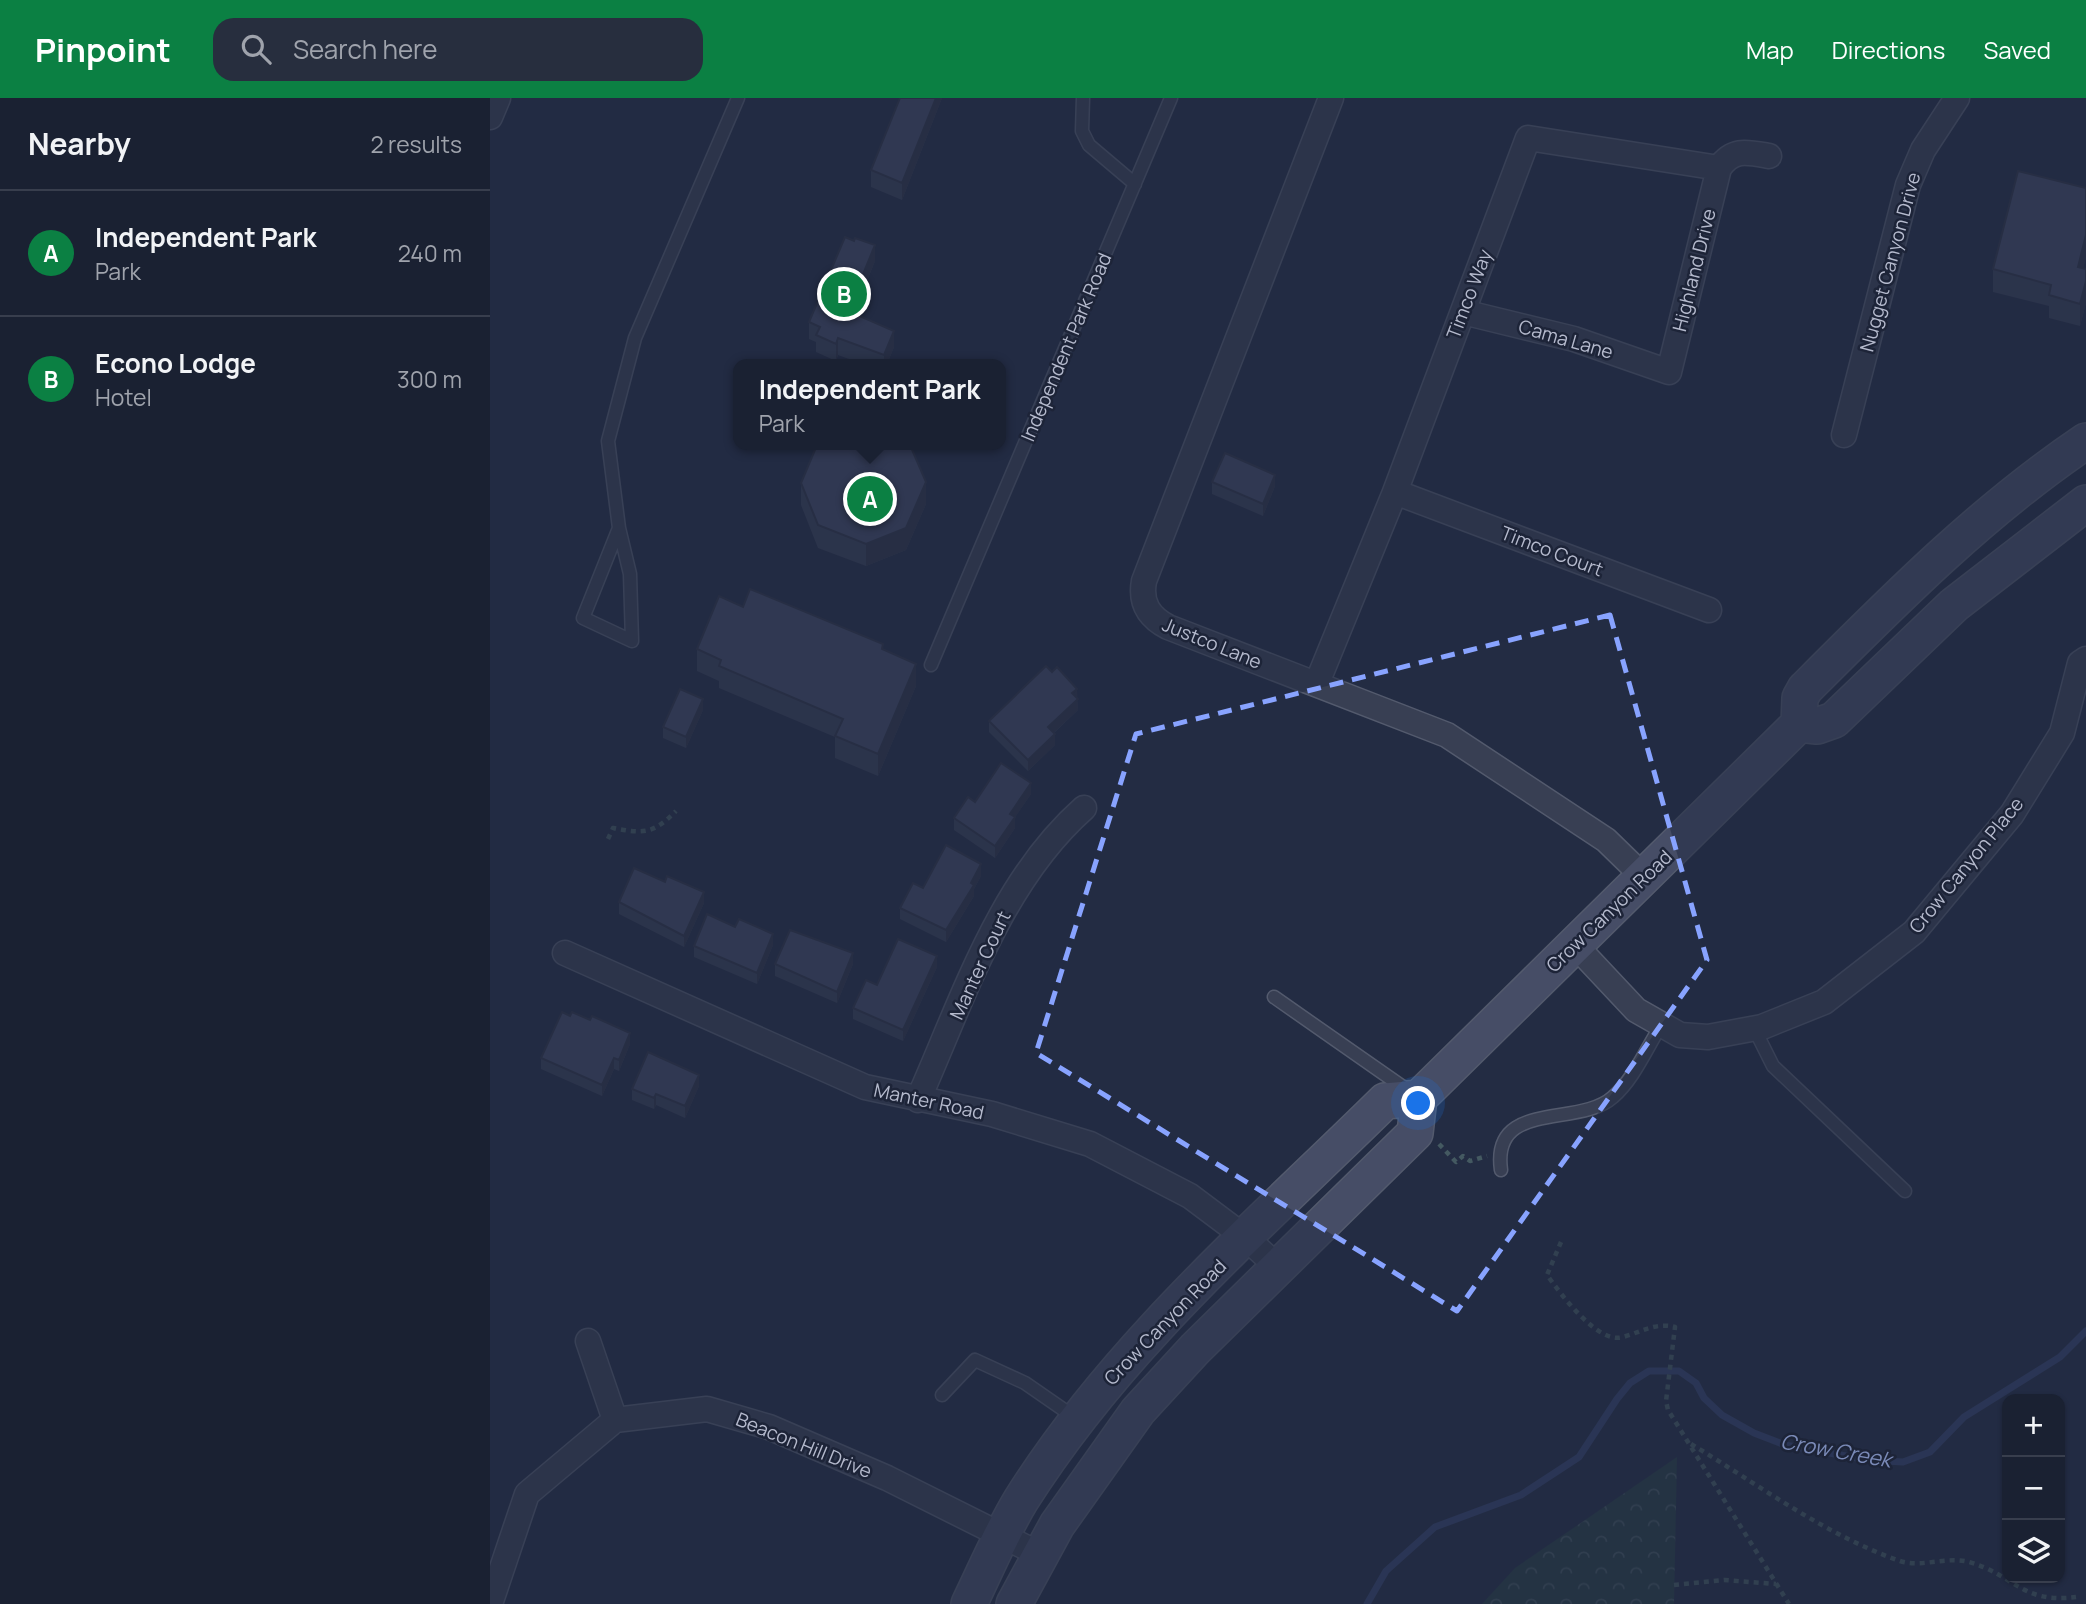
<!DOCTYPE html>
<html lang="en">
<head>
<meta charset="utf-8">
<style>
	:root { --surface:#1a2132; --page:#272e3e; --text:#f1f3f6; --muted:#9fa3ac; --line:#383e4d; --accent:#0b8043 }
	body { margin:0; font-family:Manrope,sans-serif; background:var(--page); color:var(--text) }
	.controls { position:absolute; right:21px; bottom:21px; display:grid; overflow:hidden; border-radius:14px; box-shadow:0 2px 5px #0004 }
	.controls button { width:63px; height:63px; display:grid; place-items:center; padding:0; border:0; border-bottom:2px solid var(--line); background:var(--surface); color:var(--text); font:35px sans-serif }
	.you { position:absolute; left:929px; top:1006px; width:24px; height:24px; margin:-18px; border:5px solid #fff; border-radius:50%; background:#1a73e8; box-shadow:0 0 0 10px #1a73e833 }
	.badge { display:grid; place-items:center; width:46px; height:46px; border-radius:50%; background:var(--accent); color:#fff; font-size:23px; font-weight:700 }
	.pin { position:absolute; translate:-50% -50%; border:4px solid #fff; box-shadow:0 2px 7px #0006 }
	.popup { position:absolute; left:243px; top:261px; width:273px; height:91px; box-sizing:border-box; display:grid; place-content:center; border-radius:14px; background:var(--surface); filter:drop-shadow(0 2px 5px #0005); font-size:23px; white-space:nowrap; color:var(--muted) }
	.popup b { font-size:26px; color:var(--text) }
	.popup::after { content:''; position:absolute; left:50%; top:100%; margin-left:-14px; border:14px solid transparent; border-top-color:var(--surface) }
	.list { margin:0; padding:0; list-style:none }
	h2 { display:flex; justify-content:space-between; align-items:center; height:91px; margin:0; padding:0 28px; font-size:30px }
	h2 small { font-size:23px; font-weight:400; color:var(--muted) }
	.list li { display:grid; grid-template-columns:46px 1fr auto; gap:21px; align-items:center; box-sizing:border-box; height:126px; padding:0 28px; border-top:2px solid var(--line) }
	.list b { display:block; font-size:26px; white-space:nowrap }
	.list p { margin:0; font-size:23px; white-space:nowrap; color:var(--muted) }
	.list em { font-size:23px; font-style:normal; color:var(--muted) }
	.icon { flex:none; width:38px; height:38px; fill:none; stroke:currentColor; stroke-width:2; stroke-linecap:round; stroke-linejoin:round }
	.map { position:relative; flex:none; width:1596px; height:1506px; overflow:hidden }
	header { display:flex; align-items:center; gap:42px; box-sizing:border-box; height:98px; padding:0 35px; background:var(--accent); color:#fff }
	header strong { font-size:33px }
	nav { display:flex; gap:38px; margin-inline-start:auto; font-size:24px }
	.search { width:490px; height:63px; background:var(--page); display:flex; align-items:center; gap:18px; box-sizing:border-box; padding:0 24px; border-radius:21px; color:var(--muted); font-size:26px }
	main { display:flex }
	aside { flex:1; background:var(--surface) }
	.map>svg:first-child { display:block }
	.park { fill:url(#park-crowns) }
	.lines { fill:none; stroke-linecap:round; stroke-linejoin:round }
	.stream { stroke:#34416a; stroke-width:7 }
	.service-casing { stroke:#535a6d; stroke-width:15 }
	.minor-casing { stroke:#535a6d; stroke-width:27 }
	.secondary-casing { stroke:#535a6d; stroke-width:38 }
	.path { stroke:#445961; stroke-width:4.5; stroke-dasharray:5 5; stroke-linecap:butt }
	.service { stroke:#383f53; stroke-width:12 }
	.minor { stroke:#383f53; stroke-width:24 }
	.secondary { stroke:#464d66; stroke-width:35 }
	.wall { fill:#373e56 }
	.shaded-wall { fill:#2d3246 }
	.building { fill:#404864; stroke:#2d3246; stroke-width:2 }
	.marked { fill:none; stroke:#88a3ff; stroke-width:5; stroke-dasharray:14 9; stroke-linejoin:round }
	.labels { text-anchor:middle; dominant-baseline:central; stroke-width:5; stroke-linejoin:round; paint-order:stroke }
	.street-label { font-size:19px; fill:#b5bacd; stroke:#1d2438 }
	.water-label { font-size:21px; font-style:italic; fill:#7a8ab7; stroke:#1d2438 }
</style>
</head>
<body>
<header>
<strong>Pinpoint</strong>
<div class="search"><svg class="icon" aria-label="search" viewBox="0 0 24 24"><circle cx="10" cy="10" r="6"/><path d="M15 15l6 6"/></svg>Search here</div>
<nav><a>Map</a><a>Directions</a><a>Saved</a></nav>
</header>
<main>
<aside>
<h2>Nearby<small>2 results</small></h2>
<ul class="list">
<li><span class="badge">A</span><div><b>Independent Park</b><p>Park</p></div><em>240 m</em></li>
<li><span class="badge">B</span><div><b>Econo Lodge</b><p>Hotel</p></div><em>300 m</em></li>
</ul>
</aside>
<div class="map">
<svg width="1596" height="1506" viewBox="0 0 1596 1506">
	<defs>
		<pattern id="park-crowns" width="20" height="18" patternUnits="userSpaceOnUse" patternTransform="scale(1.75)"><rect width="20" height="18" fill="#263c44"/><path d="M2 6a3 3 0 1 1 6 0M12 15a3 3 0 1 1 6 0" fill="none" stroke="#43565e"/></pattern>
	</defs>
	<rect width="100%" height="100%" fill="#232c43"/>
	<!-- park -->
	<path class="park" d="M 1187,1359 L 1184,1506 L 992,1506 L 1025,1470 Z"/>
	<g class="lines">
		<!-- stream -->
		<path class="stream" d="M 877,1506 L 896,1473 L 945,1429 L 1031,1397 L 1089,1359 L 1127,1301 L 1140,1285 L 1159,1273 L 1189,1273 L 1206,1285 L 1214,1300 L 1232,1317 L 1264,1335 L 1295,1347 L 1378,1362 L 1413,1364 L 1440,1354 L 1474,1319 L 1570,1259 L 1596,1233"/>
		<defs>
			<path id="service" d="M 593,0 L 592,33 L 599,47 L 645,86
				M 129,430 L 93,520 L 142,543 L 140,476 L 129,430 L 118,343 L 145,240 L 248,0
				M 441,567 L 681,0
				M 784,899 L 920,994
				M 1264,930 L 1283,968 L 1415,1093
				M 1011,1072 C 1001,1001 1089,1030 1123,999 C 1144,981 1157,949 1172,926
				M 452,1297 L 485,1262 L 535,1285 L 587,1321"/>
			<path id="minor" d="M 841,0 L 654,483 C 650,505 659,519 678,529 L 957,637 L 1116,742 L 1154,779
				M 0,19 L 8,0
				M 973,214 L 1084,241 L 1179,274 L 1229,70
				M 1354,337 L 1418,87 L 1433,52 L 1467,0
				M 905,394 L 1219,512
				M 827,585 L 905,394 L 1038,40 L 1229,70 C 1243,50 1257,54 1279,58
				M 1085,847 L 1146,912 L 1190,937 L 1218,939 L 1272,929 L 1334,904 L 1424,834 L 1522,716 L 1572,635 L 1590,565 L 1596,561
				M 75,855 L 375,989 L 502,1016 L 600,1046 L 700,1098 L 756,1140 L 788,1169
				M 428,1002 C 473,901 510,784 594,710
				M 98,1243 L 125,1322
				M 0,1506 L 37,1396 L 125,1322 L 217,1311 L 279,1329 L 397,1380 L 549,1456"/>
			<path id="secondary" d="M 1309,626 L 1327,628 L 1344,622 L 1464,507 L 1596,405
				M 479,1506 C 496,1471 511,1435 531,1402 C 627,1249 767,1129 895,1003 L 929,1000
				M 524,1506 L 567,1427 L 648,1313 L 705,1251 L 925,1035 L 929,1000 L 1309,626 L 1310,600 L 1315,591 C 1404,502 1492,413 1596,343"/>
		</defs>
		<!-- service casing -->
		<use href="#service" class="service-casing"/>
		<!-- minor casing -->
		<use href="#minor" class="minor-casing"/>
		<!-- secondary casing -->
		<use href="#secondary" class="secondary-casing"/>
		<!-- path -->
		<path class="path" d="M 118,741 L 123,730 C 154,736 163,736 186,713
			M 949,1046 L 966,1064 L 973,1058 L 980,1063 L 997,1058
			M 1071,1144 L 1057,1177 C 1070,1195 1108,1247 1133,1239 C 1151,1234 1166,1224 1185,1229 L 1176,1303 L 1178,1312 L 1299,1506
			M 1201,1346 C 1269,1387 1335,1437 1410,1463 C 1432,1470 1456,1458 1479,1464 C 1525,1477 1531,1506 1586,1499
			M 1184,1487 L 1234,1482 L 1286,1486"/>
		<!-- service -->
		<use href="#service" class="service"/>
		<!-- minor -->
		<use href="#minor" class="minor"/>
		<!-- secondary -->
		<use href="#secondary" class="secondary"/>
	</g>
	<!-- wall -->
	<path class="wall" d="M 452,0 L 412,102 L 381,89 L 381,72 Z
		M 1596,90 L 1596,159 L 1593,170 L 1596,171 L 1596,205 L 1590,228 L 1559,220 L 1559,208 L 1503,194 L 1503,171 Z
		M 385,163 L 364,215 L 404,249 L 397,266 L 373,266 L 348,257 L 346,263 L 326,254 L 326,244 L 319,241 L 319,224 Z
		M 722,384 L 785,388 L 773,418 L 722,396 Z
		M 311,385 L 436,406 L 416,452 L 376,468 L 328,450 L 311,407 Z
		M 253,509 L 393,552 L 426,588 L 388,678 L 345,660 L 345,639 L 229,590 L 229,583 L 207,573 L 207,551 Z
		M 587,600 L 588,612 L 564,635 L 565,647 L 538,673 L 499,634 L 499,623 Z
		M 213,612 L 196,650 L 173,640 L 173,629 Z
		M 541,696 L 525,719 L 525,730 L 505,760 L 464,732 L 464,720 L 485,704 Z
		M 491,778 L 484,791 L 484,798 L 456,844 L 410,821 L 410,810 L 433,790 Z
		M 129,804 L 214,805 L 194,849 L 129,816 Z
		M 283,847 L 267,886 L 204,859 L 204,848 Z
		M 285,866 L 363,866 L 347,905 L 285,878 Z
		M 447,869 L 413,943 L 363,921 L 363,910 L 387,887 Z
		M 140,946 L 129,973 L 124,971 L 112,998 L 51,971 L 51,960 Z
		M 209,988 L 195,1020 L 166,1007 L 164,1011 L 142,1002 L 142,991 Z"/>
	<!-- shaded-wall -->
	<path class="shaded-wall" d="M 446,0 L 452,0 L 412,102 L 412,85 Z
		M 1596,137 L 1596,159 L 1588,191 L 1588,169 Z
		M 385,147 L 385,163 L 358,229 L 358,213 Z
		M 1596,183 L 1596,205 L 1590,228 L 1590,206 Z
		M 404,233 L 404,249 L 397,266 L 394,266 L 394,257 Z
		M 348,240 L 348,257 L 346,263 L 346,246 Z
		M 785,377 L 785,388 L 773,418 L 773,406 Z
		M 436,384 L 436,406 L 416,452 L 376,468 L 376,446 Z
		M 426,566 L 426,588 L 388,678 L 388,656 Z
		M 587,591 L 588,612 L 558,640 L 558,629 Z
		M 213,601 L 213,612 L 196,650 L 196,639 Z
		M 565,636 L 565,647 L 538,673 L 538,662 Z
		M 541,685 L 541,696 L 524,721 L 525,719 L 525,730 L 505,760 L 505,748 L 520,716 Z
		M 491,766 L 491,778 L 484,791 L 484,798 L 456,844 L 456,832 Z
		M 214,794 L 214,805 L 194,849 L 194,838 Z
		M 283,836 L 283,847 L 267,886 L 267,875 Z
		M 363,855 L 363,866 L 347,905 L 347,894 Z
		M 447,858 L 447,869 L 413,943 L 413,932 Z
		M 140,935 L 140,946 L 129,973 L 129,962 Z
		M 124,960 L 124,971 L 112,998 L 112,987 Z
		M 209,977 L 209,988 L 195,1020 L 195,1008 Z
		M 166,996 L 166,1007 L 164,1011 L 164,1000 Z"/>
	<!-- building -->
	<path class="building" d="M 410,0 L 446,0 L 412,85 L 381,72 Z
		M 1528,73 L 1596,90 L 1596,137 L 1588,169 L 1596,171 L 1596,183 L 1590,206 L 1559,197 L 1561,187 L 1503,171 Z
		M 355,139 L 364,143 L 365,140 L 385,147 L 358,213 L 404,233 L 394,257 L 348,240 L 346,246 L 326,237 L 330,229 L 319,224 Z
		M 327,347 L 420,347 L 436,384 L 416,430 L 376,446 L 328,427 L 311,385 Z
		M 735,355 L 785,377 L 773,406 L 722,384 Z
		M 260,491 L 393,546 L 392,551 L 426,566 L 388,656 L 345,638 L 353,621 L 229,568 L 231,562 L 207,551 L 229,498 L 253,509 Z
		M 556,568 L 562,574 L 567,569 L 587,591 L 582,595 L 588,601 L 558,629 L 565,636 L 538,662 L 499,623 Z
		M 190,591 L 213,601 L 196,639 L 173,629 Z
		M 511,665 L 541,685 L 520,716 L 525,719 L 505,748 L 464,720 L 478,699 L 485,704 Z
		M 456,747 L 491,766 L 481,785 L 484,787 L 456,832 L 410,810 L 423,785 L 433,790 Z
		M 144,770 L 175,784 L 177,778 L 214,794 L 194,838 L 129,804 Z
		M 217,816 L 245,829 L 249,821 L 283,836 L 267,875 L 204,848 Z
		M 300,832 L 363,855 L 347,894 L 285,866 Z
		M 408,841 L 447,858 L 413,932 L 363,910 L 376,882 L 387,887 Z
		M 72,914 L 80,918 L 82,914 L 100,922 L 102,918 L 140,935 L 129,962 L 124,960 L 112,987 L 51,960 Z
		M 158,954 L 209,977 L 195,1008 L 166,996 L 164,1000 L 142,991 Z"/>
	<!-- marked area -->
	<path d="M0 0H1596V1506H0ZM 1120,517 L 1217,862 L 967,1213 L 546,955 L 646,636 Z" fill="#232c43" fill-opacity=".55" fill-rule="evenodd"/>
	<path class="marked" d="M 1120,517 L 1217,862 L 967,1213 L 546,955 L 646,636 Z"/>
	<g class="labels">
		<!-- street labels -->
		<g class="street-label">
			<text transform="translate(1400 164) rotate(-75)">Nugget Canyon Drive</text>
			<text transform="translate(1204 172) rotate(-76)">Highland Drive</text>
			<text transform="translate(979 196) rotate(-69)">Timco Way</text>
			<text transform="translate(1076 241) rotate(16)">Cama Lane</text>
			<text transform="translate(576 249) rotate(-67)">Independent Park Road</text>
			<text transform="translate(1062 453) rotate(21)">Timco Court</text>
			<text transform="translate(722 545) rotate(22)">Justco Lane</text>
			<text transform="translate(1476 767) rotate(-51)">Crow Canyon Place</text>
			<text transform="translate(1119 813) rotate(-44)">Crow Canyon Road</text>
			<text transform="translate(490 867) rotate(-65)">Manter Court</text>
			<text transform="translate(439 1003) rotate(12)">Manter Road</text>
			<text transform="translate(675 1224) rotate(-46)">Crow Canyon Road</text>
			<text transform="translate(314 1347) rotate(22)">Beacon Hill Drive</text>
		</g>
		<!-- water labels -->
		<g class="water-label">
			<text transform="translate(1346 1352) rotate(10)">Crow Creek</text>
		</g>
	</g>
</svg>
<div class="controls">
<button>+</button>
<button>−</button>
<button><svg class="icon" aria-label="layers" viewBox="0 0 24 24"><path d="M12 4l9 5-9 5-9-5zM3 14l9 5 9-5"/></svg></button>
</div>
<div class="you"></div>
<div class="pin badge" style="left:380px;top:401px">A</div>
<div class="popup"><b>Independent Park</b>Park</div>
<div class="pin badge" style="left:354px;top:196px">B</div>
</div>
</main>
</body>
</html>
